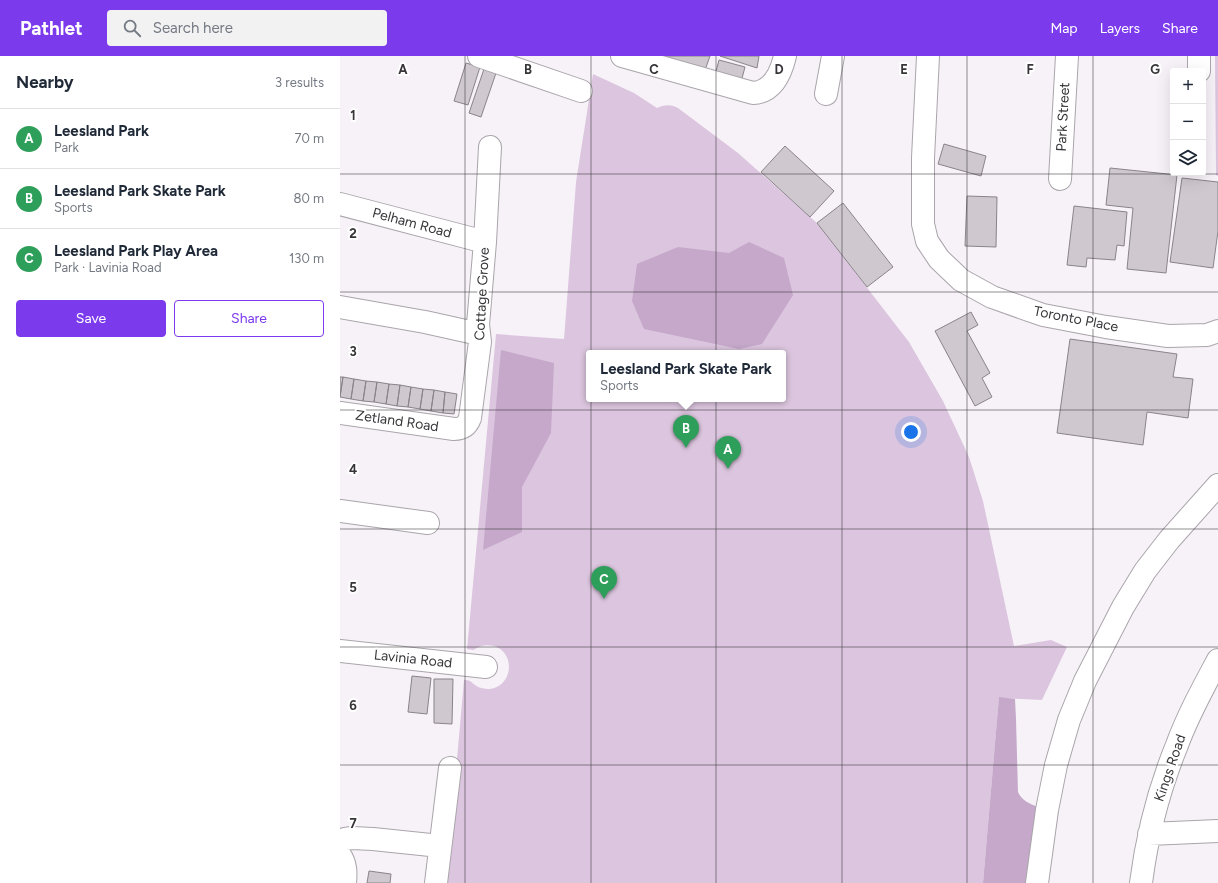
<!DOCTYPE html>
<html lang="en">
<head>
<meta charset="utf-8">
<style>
	:root { --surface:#fff; --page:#f2f2f3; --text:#1f2937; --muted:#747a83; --line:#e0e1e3; --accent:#7c3aed }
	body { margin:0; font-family:Figtree,sans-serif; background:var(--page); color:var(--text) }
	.controls { position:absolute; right:12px; top:12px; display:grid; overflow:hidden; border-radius:4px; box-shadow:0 4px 16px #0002 }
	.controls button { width:36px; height:36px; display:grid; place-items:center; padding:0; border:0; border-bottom:1px solid var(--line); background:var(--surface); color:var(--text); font:20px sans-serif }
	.you { position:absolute; left:571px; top:376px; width:14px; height:14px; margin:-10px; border:3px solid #fff; border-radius:50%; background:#1a73e8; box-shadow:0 0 0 6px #1a73e833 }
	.badge { display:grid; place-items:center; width:26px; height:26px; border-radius:50%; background:var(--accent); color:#fff; font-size:13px; font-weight:700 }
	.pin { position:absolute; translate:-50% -33px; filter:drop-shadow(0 1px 2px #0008) }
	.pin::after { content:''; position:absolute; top:21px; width:14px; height:12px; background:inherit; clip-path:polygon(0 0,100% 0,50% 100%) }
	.popup { position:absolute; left:246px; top:294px; width:200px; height:52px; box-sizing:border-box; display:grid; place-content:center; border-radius:4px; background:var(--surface); filter:drop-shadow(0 1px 3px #0005); font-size:13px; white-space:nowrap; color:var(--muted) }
	.popup b { font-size:15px; color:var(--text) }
	.popup::after { content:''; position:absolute; left:50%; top:100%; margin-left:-8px; border:8px solid transparent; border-top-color:var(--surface) }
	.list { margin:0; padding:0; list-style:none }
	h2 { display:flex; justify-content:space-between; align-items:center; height:52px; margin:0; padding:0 16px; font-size:17px }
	h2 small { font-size:13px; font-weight:400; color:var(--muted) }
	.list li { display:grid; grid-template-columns:26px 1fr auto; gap:12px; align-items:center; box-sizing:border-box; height:60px; padding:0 16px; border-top:1px solid var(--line) }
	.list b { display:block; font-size:15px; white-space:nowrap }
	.list p { margin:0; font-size:13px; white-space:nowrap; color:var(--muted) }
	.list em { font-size:13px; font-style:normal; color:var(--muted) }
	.actions { display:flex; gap:8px; padding:12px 16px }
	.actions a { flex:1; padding:9px 0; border:1px solid var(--accent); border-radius:4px; text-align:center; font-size:14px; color:var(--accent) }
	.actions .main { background:var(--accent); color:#fff }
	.icon { flex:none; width:22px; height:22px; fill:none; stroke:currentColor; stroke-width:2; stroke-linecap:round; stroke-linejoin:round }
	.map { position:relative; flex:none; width:878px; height:827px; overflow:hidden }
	header { display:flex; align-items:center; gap:24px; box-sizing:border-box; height:56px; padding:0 20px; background:var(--accent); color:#fff }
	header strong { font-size:19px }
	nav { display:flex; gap:22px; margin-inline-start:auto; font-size:14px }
	.search { width:280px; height:36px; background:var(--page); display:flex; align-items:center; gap:10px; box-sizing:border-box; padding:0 14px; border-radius:4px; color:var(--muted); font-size:15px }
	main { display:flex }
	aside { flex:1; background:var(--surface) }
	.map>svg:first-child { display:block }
	.green { fill:#dcc6df; fill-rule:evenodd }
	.forest { fill:#c5a8ca }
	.building { fill:#cfc9cf; stroke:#89848a }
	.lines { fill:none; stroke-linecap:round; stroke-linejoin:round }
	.minor-casing { stroke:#aaa5ab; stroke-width:24 }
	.minor { stroke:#fff; stroke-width:22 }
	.grid { fill:none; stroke:#373538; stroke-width:1; stroke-opacity:0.55 }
	.labels { text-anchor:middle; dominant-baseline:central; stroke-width:4; stroke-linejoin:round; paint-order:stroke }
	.street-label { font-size:14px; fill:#373538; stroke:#fff }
	.grid-label { font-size:13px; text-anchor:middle; font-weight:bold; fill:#373538; stroke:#fff; stroke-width:4; stroke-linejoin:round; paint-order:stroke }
</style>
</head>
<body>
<header>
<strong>Pathlet</strong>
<div class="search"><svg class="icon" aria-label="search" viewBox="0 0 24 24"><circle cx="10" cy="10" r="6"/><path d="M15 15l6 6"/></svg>Search here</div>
<nav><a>Map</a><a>Layers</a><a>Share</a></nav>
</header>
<main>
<aside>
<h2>Nearby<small>3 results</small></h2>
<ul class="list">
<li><span class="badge" style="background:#2e9e5b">A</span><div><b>Leesland Park</b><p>Park</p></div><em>70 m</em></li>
<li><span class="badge" style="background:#2e9e5b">B</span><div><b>Leesland Park Skate Park</b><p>Sports</p></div><em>80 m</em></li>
<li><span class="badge" style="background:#2e9e5b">C</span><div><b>Leesland Park Play Area</b><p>Park · Lavinia Road</p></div><em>130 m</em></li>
</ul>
<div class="actions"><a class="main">Save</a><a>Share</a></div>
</aside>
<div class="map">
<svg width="878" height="827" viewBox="0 0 878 827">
	<rect width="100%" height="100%" fill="#f7f2f8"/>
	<!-- green -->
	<path class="green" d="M 875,0 L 878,0 L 878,120 L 876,119 Z
		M 253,18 L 294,37 L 317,52 C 324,49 330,48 338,52 L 398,97 L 477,167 L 569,286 L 603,345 L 629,401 L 643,445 L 674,590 L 711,584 L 727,591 L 702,644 L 659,642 L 643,827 L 106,827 L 124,624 C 126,624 128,624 130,625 C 132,626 133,628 135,629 C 139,632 145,633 150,633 C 173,630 176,597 154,590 C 149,589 143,589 139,591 C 138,591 134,594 133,594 C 131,594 129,593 127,593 L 156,278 L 224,283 L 236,126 ZM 249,297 L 443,297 L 443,343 L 249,343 Z"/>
	<!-- forest -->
	<path class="forest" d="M 409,186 L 444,202 L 453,239 L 422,288 L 399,293 L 304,273 L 292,245 L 297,208 L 338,191 L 389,197 Z
		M 161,294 L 214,307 L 211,377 L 182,431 L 182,476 L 143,494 Z
		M 659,641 L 675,643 L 676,663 L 678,736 C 681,744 690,748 698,751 L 687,827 L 643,827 Z"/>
	<!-- building -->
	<path class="building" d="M 314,0 L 370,0 L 364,17 Z
		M 380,0 L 419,0 L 417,12 Z
		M 379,4 L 405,11 L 401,26 L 375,19 Z
		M 126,7 L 140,11 L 128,49 L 114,45 Z
		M 144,13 L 156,17 L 141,61 L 129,57 Z
		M 604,88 L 646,100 L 641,120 L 598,108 Z
		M 445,90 L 494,135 L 470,161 L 421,116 Z
		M 770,112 L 837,119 L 826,217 L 787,213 L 793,152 L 766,149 Z
		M 842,122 L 878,126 L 878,175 L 873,212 L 830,206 Z
		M 627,140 L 657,141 L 656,191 L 625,190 Z
		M 503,147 L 553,211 L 527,231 L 477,167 Z
		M 734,150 L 787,156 L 784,190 L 777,189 L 775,204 L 747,202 L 746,211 L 727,209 Z
		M 631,256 L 638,269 L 627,275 L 650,317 L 642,322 L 652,341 L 635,350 L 595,275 Z
		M 730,283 L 837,298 L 833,321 L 853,323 L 848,362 L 807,356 L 803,389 L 717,377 Z
		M 0,321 L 3,321 L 0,341 Z
		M 3,321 L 14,323 L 11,343 L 0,341 Z
		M 14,323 L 26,325 L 23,345 L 11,343 Z
		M 26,325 L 37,326 L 34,346 L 23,345 Z
		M 37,326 L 49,328 L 46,348 L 34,346 Z
		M 49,328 L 60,329 L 57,350 L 46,348 Z
		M 60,329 L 71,331 L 68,351 L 57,350 Z
		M 71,331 L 83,333 L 80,353 L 68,351 Z
		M 83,333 L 94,334 L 91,355 L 80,353 Z
		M 94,334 L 105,336 L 103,357 L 91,355 Z
		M 105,336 L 117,338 L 114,358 L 103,357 Z
		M 72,620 L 91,622 L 87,658 L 68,656 Z
		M 94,623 L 113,623 L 112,668 L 94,667 Z
		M 29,815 L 51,818 L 50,827 L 27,827 Z"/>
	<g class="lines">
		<defs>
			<path id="minor" d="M 139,0 L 241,35
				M 282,0 L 413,37 C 433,36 441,17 445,0
				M 588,0 L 583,102 L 583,168 L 587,185 L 599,203 L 621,224 L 652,241 L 703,259 L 766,271 L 828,280 L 867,279 L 878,275
				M 859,15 L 859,0
				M 486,38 L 493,0
				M 720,123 L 727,0
				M 0,148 L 145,186
				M 0,251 L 85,266 L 139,278
				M 0,357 L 114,373 C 123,373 127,370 130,362 L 140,286 L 138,268 L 139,257 L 145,186 L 150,91
				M 0,455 L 88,467
				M 0,595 L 146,611
				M 809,778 L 878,775
				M 0,787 L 5,783 L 12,782 L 33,783 L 100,790
				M 0,799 C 6,808 6,817 5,827
				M 96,827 L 110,712
				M 697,827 L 707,754 L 716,709 L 729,664 L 745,625 L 783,551 L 805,515 L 829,484 L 878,429
				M 801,827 C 807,780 819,733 837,689 C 848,659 863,632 878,604"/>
		</defs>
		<!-- minor casing -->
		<use href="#minor" class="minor-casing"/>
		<!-- minor -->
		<use href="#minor" class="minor"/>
	</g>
	<!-- grid -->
	<path class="grid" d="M 125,0 L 125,827M 251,0 L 251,827M 376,0 L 376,827M 502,0 L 502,827M 627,0 L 627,827M 753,0 L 753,827M 0,118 L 878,118M 0,236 L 878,236M 0,354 L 878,354M 0,473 L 878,473M 0,591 L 878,591M 0,709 L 878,709"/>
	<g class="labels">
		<!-- street labels -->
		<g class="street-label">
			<text transform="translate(723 61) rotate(-87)">Park Street</text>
			<text transform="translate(72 167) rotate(15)">Pelham Road</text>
			<text transform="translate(142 238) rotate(-87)">Cottage Grove</text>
			<text transform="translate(736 263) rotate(11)">Toronto Place</text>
			<text transform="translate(57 365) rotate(8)">Zetland Road</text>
			<text transform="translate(73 603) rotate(6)">Lavinia Road</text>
			<text transform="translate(830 712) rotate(-71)">Kings Road</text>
		</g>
	</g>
	<g class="grid-label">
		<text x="63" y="18">A</text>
		<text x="188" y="18">B</text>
		<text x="314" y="18">C</text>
		<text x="439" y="18">D</text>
		<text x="564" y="18">E</text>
		<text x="690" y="18">F</text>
		<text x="815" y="18">G</text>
		<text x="13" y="64">1</text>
		<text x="13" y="182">2</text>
		<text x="13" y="300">3</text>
		<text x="13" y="418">4</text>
		<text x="13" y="536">5</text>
		<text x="13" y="654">6</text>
		<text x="13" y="772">7</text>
	</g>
</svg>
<div class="controls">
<button>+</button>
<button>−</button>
<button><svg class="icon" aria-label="layers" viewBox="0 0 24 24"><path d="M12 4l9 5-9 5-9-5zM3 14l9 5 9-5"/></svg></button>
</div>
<div class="you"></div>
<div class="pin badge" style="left:388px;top:413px;background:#2e9e5b">A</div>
<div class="pin badge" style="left:346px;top:392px;background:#2e9e5b">B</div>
<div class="popup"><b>Leesland Park Skate Park</b>Sports</div>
<div class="pin badge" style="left:264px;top:543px;background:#2e9e5b">C</div>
</div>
</main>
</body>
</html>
